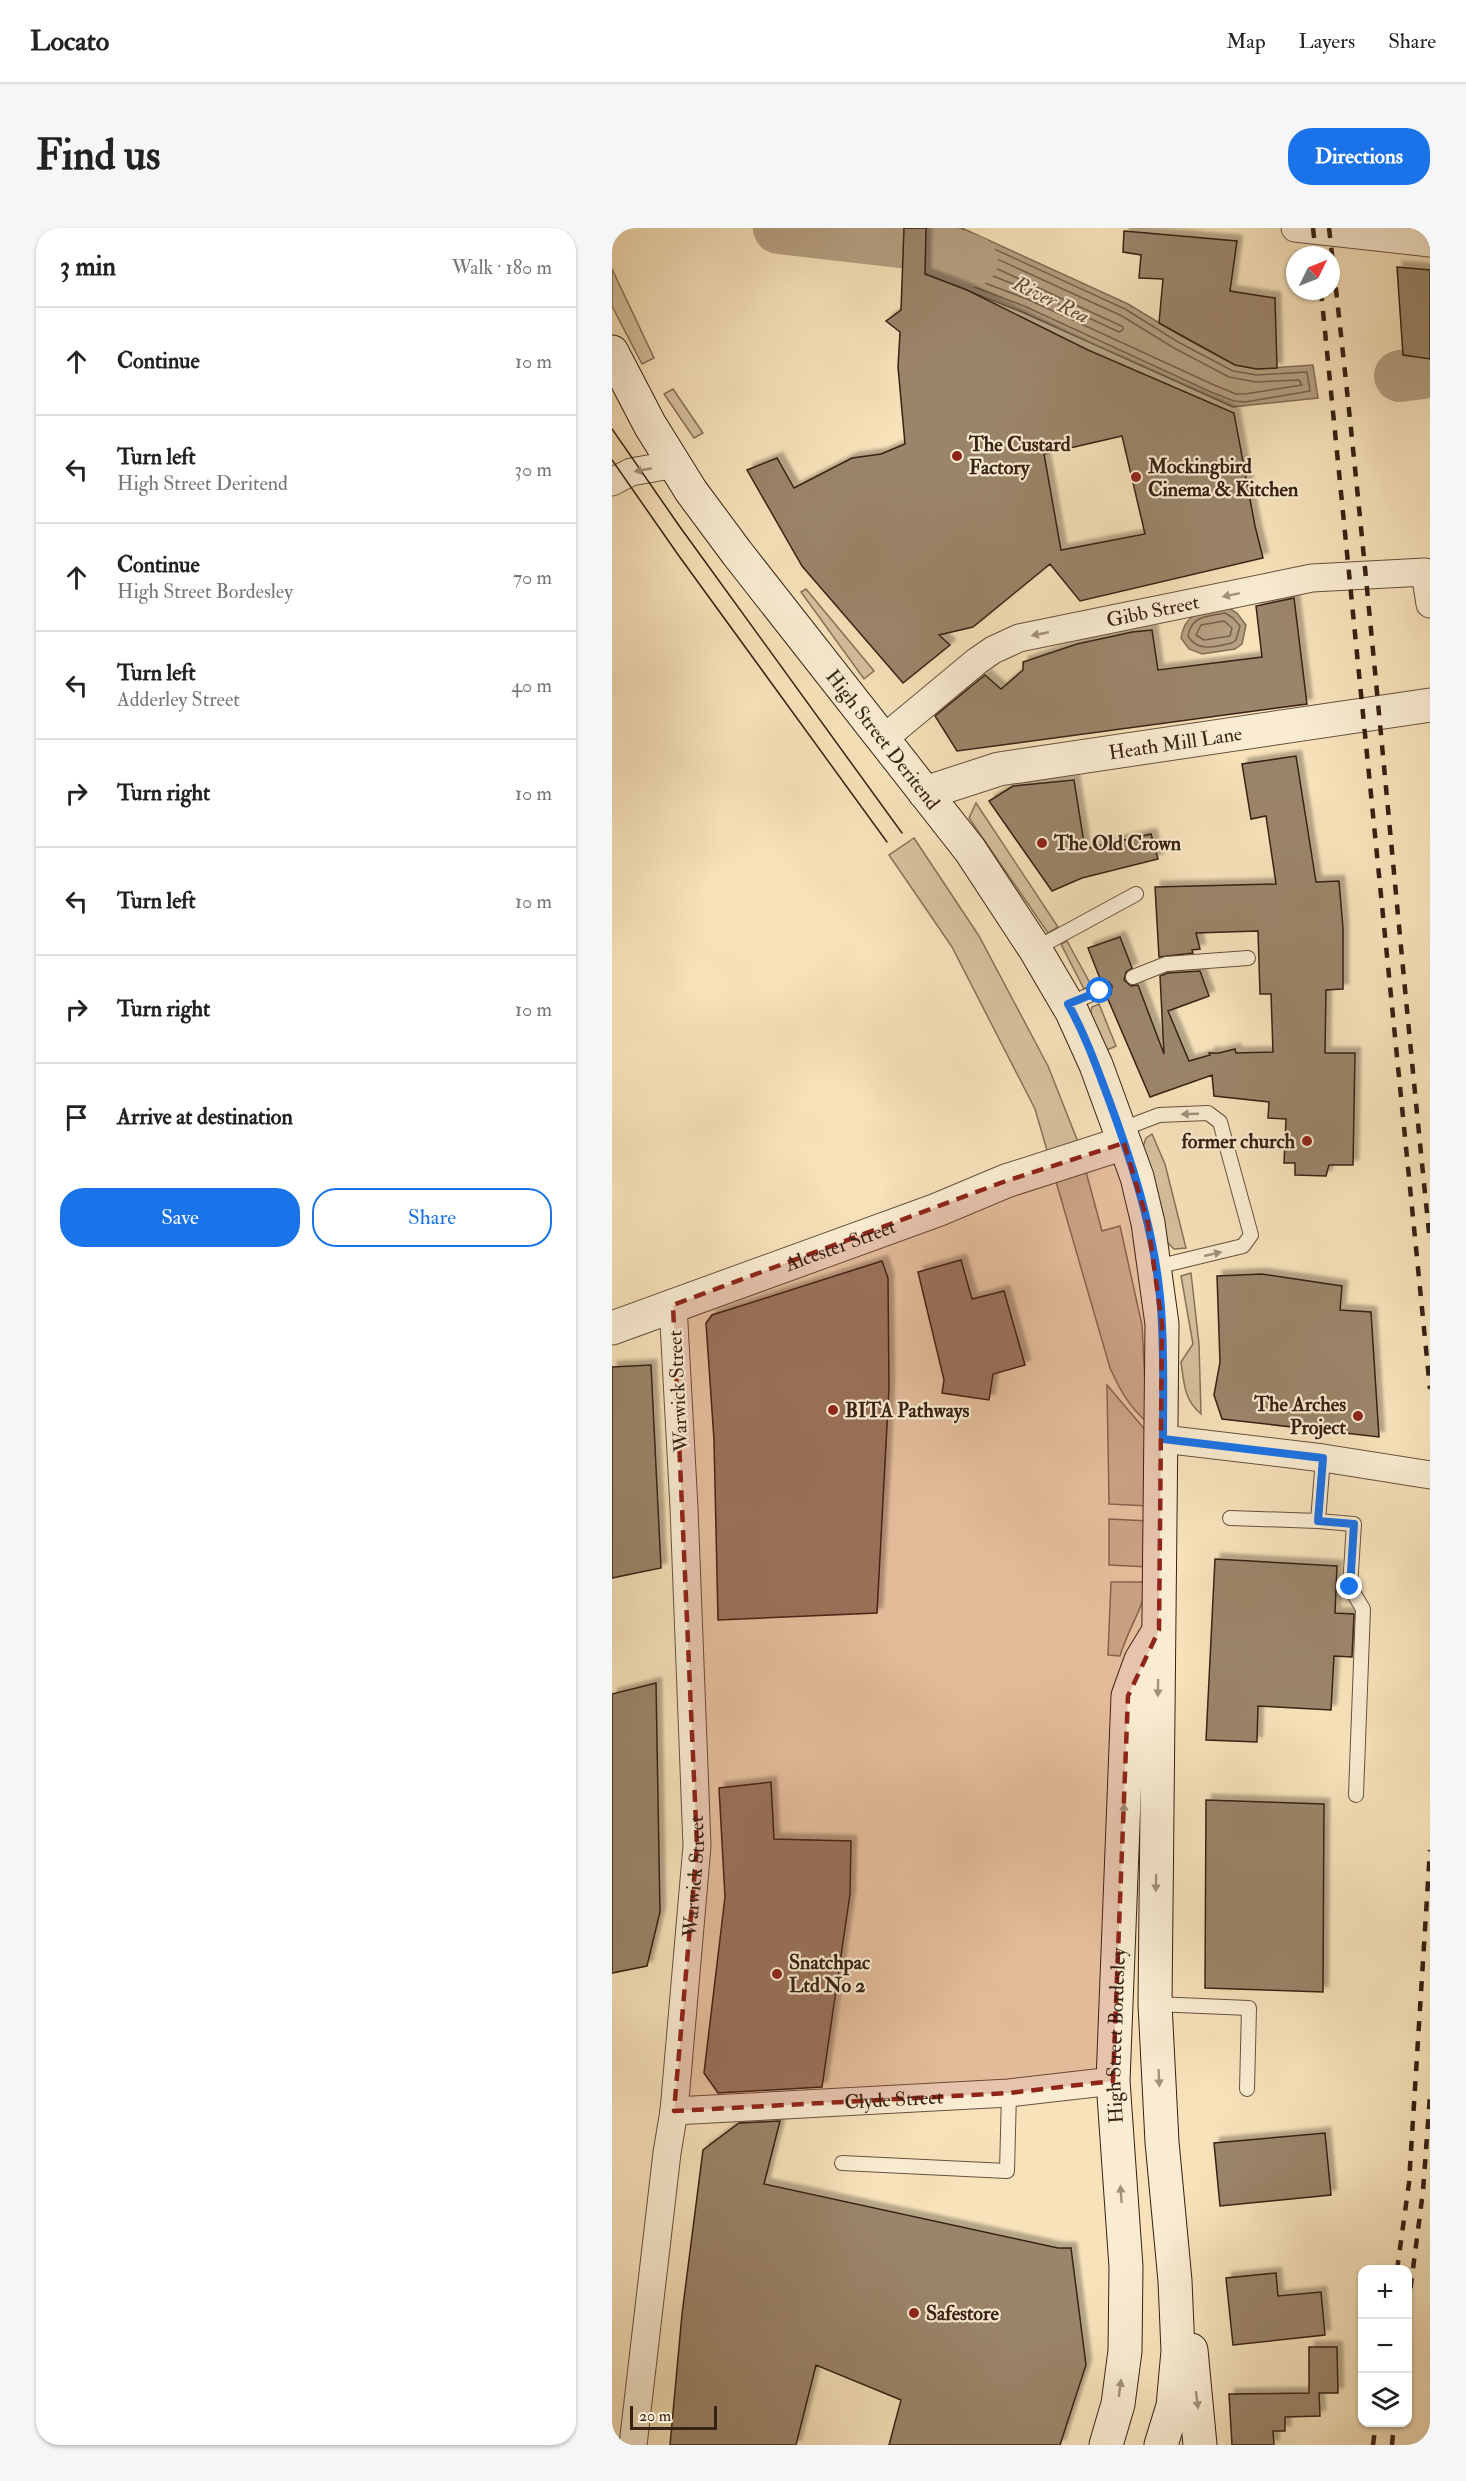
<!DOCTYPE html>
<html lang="en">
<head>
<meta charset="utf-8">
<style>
	:root { --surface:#fff; --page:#f6f6f6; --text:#222; --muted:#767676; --line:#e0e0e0; --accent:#1a73e8 }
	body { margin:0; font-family:"IM FELL Double Pica",serif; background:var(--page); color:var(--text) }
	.controls { position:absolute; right:18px; bottom:18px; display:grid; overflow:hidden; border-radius:12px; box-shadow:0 2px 4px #0004 }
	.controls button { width:54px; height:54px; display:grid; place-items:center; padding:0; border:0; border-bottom:2px solid var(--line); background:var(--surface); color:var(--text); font:30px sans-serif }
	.compass { position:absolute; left:674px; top:18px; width:54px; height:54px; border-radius:50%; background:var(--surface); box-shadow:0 2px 4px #0004; rotate:47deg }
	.scale { position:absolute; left:18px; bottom:15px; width:87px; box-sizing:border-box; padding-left:6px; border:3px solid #372114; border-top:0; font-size:16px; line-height:21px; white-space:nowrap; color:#372114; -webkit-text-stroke:4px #faecd2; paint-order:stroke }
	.stop { position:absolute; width:18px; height:18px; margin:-14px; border:4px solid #1a73e8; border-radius:50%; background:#fff }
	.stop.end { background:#1a73e8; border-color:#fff; box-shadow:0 2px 6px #0008 }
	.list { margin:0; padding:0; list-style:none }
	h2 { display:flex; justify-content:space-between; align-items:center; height:78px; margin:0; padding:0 24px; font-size:26px }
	h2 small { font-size:20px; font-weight:400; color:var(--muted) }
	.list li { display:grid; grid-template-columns:39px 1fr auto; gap:18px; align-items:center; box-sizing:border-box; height:108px; padding:0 24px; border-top:2px solid var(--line) }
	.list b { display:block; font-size:22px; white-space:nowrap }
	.list p { margin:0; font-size:20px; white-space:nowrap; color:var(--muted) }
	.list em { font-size:20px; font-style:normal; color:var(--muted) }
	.actions { display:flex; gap:12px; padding:18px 24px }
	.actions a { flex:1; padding:14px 0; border:2px solid var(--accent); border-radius:24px; text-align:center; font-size:21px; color:var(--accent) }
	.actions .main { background:var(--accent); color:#fff }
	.icon { flex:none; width:33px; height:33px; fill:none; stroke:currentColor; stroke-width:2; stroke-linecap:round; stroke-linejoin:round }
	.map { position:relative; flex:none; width:818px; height:2217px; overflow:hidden; border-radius:24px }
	header { display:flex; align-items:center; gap:36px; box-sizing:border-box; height:84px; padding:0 30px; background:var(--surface); border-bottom:2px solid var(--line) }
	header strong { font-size:28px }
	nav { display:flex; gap:33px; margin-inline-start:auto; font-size:21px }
	.intro { display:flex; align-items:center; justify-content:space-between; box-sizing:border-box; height:144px; padding:0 36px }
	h1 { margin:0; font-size:42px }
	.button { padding:15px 27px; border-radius:24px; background:var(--accent); color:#fff; font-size:21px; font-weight:700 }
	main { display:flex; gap:36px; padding:0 36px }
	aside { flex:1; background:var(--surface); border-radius:24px; box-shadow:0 2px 4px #0004 }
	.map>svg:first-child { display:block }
	.green { fill:#d6c19e; stroke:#867159; stroke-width:1.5 }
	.water { fill:#b6a082; stroke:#836d56; stroke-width:1.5 }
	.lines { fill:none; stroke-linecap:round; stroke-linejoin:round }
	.shore { stroke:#76604b; stroke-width:1.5 }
	.river { stroke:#b6a082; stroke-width:52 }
	.building { fill:#9b856a; stroke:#372114; stroke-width:1.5; fill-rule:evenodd; filter:url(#shadow) }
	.service-casing { stroke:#67513e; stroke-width:16 }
	.minor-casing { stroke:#67513e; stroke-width:29 }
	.tertiary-casing { stroke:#67513e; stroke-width:35 }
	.secondary-casing { stroke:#372114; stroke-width:35 }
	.service { stroke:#faecd2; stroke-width:14 }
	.minor { stroke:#faecd2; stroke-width:27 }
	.tertiary { stroke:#faecd2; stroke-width:33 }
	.secondary { stroke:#faecd2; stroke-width:33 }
	.tram { stroke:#372114; stroke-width:1.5 }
	.rail { stroke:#372114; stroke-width:4.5; stroke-dasharray:10 10; stroke-linecap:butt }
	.oneway { fill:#a2917c }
	.route { stroke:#1a73e8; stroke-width:8 }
	.marked { fill:#8f2418; fill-opacity:0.2; stroke:#8f2418; stroke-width:4.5; stroke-dasharray:12 8; stroke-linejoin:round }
	.poi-dot { fill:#8f2418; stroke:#faecd2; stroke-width:2 }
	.labels { text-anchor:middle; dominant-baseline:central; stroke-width:4.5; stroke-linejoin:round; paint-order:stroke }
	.poi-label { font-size:20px; font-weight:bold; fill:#372114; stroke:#faecd2; text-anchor:start }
	.street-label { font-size:20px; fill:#372114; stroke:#faecd2 }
	.water-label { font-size:21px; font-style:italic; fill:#634d3a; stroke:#faecd2 }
</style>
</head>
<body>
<header>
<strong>Locato</strong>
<nav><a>Map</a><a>Layers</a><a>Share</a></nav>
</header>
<div class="intro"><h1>Find us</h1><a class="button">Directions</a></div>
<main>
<aside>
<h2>3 min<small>Walk · 180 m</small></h2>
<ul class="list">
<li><svg class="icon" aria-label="ahead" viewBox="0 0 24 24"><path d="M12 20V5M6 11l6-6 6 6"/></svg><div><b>Continue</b></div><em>10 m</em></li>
<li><svg class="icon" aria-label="left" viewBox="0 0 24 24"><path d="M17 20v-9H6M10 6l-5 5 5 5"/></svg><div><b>Turn left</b><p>High Street Deritend</p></div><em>30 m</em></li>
<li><svg class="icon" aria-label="ahead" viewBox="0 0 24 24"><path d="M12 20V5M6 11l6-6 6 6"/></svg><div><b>Continue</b><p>High Street Bordesley</p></div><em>70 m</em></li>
<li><svg class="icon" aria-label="left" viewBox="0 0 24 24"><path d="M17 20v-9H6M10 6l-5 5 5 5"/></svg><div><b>Turn left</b><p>Adderley Street</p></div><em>40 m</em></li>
<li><svg class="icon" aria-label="right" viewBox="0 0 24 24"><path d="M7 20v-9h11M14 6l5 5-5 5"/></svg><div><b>Turn right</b></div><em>10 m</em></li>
<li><svg class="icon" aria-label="left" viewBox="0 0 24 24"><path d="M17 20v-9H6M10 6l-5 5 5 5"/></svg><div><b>Turn left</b></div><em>10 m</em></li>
<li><svg class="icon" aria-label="right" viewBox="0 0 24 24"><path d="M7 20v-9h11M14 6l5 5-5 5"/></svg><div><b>Turn right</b></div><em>10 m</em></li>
<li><svg class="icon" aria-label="arrive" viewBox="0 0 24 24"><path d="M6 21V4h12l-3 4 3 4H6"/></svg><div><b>Arrive at destination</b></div></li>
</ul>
<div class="actions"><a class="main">Save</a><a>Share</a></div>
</aside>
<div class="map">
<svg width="818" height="2217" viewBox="0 0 818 2217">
	<defs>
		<filter id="shadow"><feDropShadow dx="5.5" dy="-5.5" stdDeviation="1.5" flood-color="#0004"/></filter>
	</defs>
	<rect width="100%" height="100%" fill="#f7e2ba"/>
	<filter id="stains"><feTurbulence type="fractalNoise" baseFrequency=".00333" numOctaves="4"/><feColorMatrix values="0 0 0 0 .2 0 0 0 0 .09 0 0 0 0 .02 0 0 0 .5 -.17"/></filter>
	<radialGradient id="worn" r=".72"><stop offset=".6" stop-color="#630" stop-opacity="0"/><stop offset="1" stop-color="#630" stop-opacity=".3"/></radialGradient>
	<!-- green -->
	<path class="green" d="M 0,41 L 42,130 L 30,136 L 0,78 Z
		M 61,161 L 91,205 L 82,210 L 52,166 Z
		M 194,361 L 262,443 L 252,451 L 189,364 Z
		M 364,575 L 446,699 L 436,705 L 357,590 Z
		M 302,610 L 367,708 L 436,838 L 466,914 L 490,1003 L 508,998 L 530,1097 L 535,1194 C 517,1179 508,1162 498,1140 L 423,881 L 340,719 L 277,627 Z
		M 455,713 L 479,757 L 472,761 L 449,716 Z
		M 487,776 L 504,818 L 493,823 L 478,786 L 480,779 Z
		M 540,906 L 553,936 L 574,1020 L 562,1021 L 553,1012 L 530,922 L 534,910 Z
		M 579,1045 L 587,1116 L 589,1186 C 572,1172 572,1155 569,1134 L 581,1116 L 569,1048 Z
		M 495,1157 L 535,1204 L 537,1278 L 497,1276 Z
		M 497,1291 L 537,1293 L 537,1339 L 497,1337 Z
		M 499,1354 L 537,1354 C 530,1382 516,1401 508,1428 L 496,1427 Z"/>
	<!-- water -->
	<path class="water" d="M 314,0 L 350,0 L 516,76 L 569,108 L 623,137 L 645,141 L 701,137 L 706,170 L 621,179 L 410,84 L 313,46 Z
		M 818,116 L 818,159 L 794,158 L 792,118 Z
		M 615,379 L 625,385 L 634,397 L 630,416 L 623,421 L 590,426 L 577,421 L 569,410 C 573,383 592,383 615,379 Z"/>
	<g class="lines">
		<!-- shore -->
		<path class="shore" d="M 320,0 L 321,43 L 412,78 L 599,164 L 622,173 L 633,174 L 698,163 L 695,144 L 645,147 L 621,143 L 566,114 L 513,81 L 354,8 L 350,0
			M 328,0 L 328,38 L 415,71 L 602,157 L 624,166 L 633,166 L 690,157 L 687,152 L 644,154 L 617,149 L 562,120 L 510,88 L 350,15 L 344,9 L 342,0
			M 338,19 L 505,96 L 511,99 L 511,102 L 507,104 L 419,63 L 338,31 Z
			M 613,385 L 621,390 L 628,398 L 624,412 L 620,415 C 604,418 586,425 576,408 C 579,388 596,388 613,385 Z
			M 612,393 L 620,400 L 618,408 L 592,412 L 584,407 L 589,397 Z"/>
		<!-- river -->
		<path class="river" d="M 167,0 L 314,17 L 360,33
			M 788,148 L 818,144"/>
	</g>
	<!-- building -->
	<path class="building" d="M 292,0 L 314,0 L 313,46 L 355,62 L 476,122 L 622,185 L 643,298 L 651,330 L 468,373 L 438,336 L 361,399 L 327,407 L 338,417 L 291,455 L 190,338 L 135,242 L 165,230 L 182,260 L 240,230 L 269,226 L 293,216 L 286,139 L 288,104 L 274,93 L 289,82 ZM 510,208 L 533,306 L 449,322 L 432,226 Z
		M 512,3 L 625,13 L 618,63 L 663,70 L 665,140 L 645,141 L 623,137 L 547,95 L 551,51 L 527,50 L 529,27 L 511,24 Z
		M 785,39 L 818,42 L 818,131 L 791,127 Z
		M 682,370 L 695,476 L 345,523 L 323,488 L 373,447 L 389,461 L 411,442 L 411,434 L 465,416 L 520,404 L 540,402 L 546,442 L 650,429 L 644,378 Z
		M 684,528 L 704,654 L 727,653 L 731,700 L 731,761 L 714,762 L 713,825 L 743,825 L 741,937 L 717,937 L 714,948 L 683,947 L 683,935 L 672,935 L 674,891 L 656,890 L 657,874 L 602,868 L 600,847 L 538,869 L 495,769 L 499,766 L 500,758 L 497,754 L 489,753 L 476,720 L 508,709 L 520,740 L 514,744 L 512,752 L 519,758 L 526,757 L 552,826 L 548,748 L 556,745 L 588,743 L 597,768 L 556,783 L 577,833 L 598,827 L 597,825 L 607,825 L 623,821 L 624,825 L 661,824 L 659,766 L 648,766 L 646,703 L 584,705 L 588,721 L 580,722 L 581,725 L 547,729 L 543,659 L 664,656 L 654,588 L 639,591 L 630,536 Z
		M 462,552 L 473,621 L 539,606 L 546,631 L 470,650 L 440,663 L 377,573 L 401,558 Z
		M 349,1032 L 360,1071 L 392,1063 L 413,1137 L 381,1146 L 377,1172 L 330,1165 L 332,1152 L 306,1044 Z
		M 270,1033 L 276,1050 L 277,1160 L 265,1385 L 106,1392 L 102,1212 L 94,1095 L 100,1087 Z
		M 650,1046 L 730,1058 L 728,1082 L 759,1084 L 767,1209 L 610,1191 L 602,1167 L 608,1134 L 605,1048 Z
		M 39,1137 L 49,1340 L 0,1350 L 0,1139 Z
		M 603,1331 L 725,1338 L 723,1385 L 742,1386 L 740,1429 L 722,1428 L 719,1482 L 646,1478 L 645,1514 L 594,1512 Z
		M 44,1455 L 48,1684 L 35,1738 L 0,1745 L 0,1466 Z
		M 159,1554 L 162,1611 L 239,1613 L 238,1666 L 210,1859 L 106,1865 L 92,1845 L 113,1669 L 107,1560 Z
		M 594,1572 L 712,1576 L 711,1764 L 593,1760 Z
		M 168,1893 L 152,1956 L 446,2020 L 459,2020 L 474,2137 L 448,2217 L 277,2217 L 289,2172 L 204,2137 L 184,2217 L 58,2217 L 70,2086 L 91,1922 L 127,1895 Z
		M 713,1905 L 719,1967 L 608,1978 L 602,1915 Z
		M 664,2045 L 666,2068 L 709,2064 L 713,2107 L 621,2117 L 614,2050 Z
		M 697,2119 L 725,2119 L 726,2165 L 707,2165 L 708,2188 L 673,2189 L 673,2203 L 661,2203 L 662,2217 L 620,2217 L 617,2166 L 697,2165 Z"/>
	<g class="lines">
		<defs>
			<path id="service" d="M 423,721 L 524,666
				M 521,749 L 554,736 L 636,730
				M 456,776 L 492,761
				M 508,902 L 547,887 L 596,885 L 608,894 L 639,1007 L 631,1018 L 544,1039
				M 618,1290 L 706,1293 L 711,1230
				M 706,1293 L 742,1296 L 738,1359 L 751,1381 L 744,1567
				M 543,1776 L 637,1780 L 635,1861
				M 230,1935 L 395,1943 L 397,1865"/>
			<g id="minor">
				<path d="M 683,0 L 818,15"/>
				<path d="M 0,254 L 19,244 L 64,236"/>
				<path id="s1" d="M 270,512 L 365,433 L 381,422 L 407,410 L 700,350 L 813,344 L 818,376"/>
				<path d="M 551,1211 L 711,1230 L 818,1247"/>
				<path id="s2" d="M 62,1883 L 397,1865 L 501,1853"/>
				<path id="s3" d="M 21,2217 L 55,1925 L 62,1883 L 85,1618 L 72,1280 L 61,1077"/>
			</g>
			<g id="tertiary">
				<path id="s4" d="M 313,565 L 387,541 L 818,477"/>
				<path id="s5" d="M 0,1100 L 325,982 L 394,953 L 512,915"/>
			</g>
			<g id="secondary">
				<path id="s6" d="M 0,124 L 38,197 L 79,263 L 125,325 L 358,622 L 423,721 L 460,784 L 484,837 L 525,949 L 536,995 L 550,1096 L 543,1776 L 550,1914 L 563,2053 L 566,2123 L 561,2178 L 549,2217"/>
				<path d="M 579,2122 L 588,2217"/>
				<path id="s7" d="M 494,2217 L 506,2176 L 513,2123 L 514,2039 L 501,1853 L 516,1468 L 529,1432 L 543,1409"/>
			</g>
		</defs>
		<!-- service casing -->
		<use href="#service" class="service-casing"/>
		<!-- minor casing -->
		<use href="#minor" class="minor-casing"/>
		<!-- tertiary casing -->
		<use href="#tertiary" class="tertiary-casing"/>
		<!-- secondary casing -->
		<use href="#secondary" class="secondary-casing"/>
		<!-- service -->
		<use href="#service" class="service"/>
		<!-- minor -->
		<use href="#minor" class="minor"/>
		<!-- tertiary -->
		<use href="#tertiary" class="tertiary"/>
		<!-- secondary -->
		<use href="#secondary" class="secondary"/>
		<!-- tram -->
		<path class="tram" d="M 0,201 L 68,299 L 290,605
			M 0,232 L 67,328 L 275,614"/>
		<!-- rail -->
		<path class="rail" d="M 701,0 L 704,27
			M 717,0 C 756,337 783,676 818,1014
			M 709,63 L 818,1161
			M 785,2042 L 797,1955 L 818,1622
			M 796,2080 L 811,1963 L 818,1867
			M 761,2217 L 764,2194
			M 780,2217 L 782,2194"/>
	</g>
	<!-- one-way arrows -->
	<defs><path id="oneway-solid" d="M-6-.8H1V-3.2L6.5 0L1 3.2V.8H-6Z" transform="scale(1.5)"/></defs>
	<g class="oneway">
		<use href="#oneway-solid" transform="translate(31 242) rotate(169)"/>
		<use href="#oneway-solid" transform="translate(619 367) rotate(168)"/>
		<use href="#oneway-solid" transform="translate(428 406) rotate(169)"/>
		<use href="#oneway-solid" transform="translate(578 886) rotate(178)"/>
		<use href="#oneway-solid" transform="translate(601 1026) rotate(-13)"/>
		<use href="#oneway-solid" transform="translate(546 1460) rotate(91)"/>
		<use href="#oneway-solid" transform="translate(512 1584) rotate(-88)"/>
		<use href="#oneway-solid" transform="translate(544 1655) rotate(91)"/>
		<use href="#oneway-solid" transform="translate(547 1850) rotate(87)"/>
		<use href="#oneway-solid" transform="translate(509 1966) rotate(-94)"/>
		<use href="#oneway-solid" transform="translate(508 2160) rotate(-82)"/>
		<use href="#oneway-solid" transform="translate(585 2172) rotate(83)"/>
	</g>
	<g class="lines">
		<!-- route -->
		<path class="route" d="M 488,763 L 456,776 C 473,806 485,840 497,872 C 524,945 547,1019 550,1097 C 552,1135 551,1173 551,1211 L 711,1230 L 706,1293 L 742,1296 L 738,1359"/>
	</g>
	<!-- marked area -->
	<path class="marked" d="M 512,915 L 536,995 L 550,1096 L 547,1402 L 516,1468 L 501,1853 L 397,1865 L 62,1883 L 85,1618 L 61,1077 L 394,953 Z"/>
	<!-- markers -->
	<g class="poi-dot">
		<circle cx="345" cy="228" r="6"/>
		<circle cx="524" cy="249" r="6"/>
		<circle cx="430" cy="615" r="6"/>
		<circle cx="695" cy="913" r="6"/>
		<circle cx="221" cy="1182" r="6"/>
		<circle cx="746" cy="1188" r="6"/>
		<circle cx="165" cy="1746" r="6"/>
		<circle cx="302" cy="2085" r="6"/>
	</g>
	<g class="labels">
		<!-- poi labels -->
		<g class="poi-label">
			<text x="357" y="216">The Custard<tspan x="357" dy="23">Factory</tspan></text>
			<text x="536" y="238">Mockingbird<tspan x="536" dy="23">Cinema &amp; Kitchen</tspan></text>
			<text x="442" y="615">The Old Crown</text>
			<text x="683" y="913" text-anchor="end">former church</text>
			<text x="734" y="1176" text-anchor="end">The Arches<tspan x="734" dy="23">Project</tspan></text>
			<text x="233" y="1182">BITA Pathways</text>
			<text x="177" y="1734">Snatchpac<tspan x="177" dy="23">Ltd No 2</tspan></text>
			<text x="314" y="2085">Safestore</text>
		</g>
		<!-- street labels -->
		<g class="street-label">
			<text stroke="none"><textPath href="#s1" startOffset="308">Gibb Street</textPath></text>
			<text stroke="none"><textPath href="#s6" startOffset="474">High Street Deritend</textPath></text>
			<text stroke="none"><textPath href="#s4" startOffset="256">Heath Mill Lane</textPath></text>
			<text stroke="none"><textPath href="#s5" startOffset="243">Alcester Street</textPath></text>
			<text transform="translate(66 1163) rotate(-93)">Warwick Street</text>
			<text stroke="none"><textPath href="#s3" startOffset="572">Warwick Street</textPath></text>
			<text stroke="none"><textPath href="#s7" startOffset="412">High Street Bordesley</textPath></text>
			<text stroke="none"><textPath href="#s2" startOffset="220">Clyde Street</textPath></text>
		</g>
		<!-- water labels -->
		<g class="water-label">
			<text transform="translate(439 72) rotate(26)">River Rea</text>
		</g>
	</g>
	<rect width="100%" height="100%" filter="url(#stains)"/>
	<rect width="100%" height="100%" fill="url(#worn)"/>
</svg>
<div class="controls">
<button>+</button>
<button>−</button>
<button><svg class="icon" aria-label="layers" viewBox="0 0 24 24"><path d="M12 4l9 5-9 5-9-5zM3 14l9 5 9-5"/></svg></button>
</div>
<svg class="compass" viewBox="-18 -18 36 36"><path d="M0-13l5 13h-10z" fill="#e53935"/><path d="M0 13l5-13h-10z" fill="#767676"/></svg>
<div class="scale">20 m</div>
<div class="stop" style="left:488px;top:763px"></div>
<div class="stop end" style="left:738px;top:1359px"></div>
</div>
</main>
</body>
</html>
